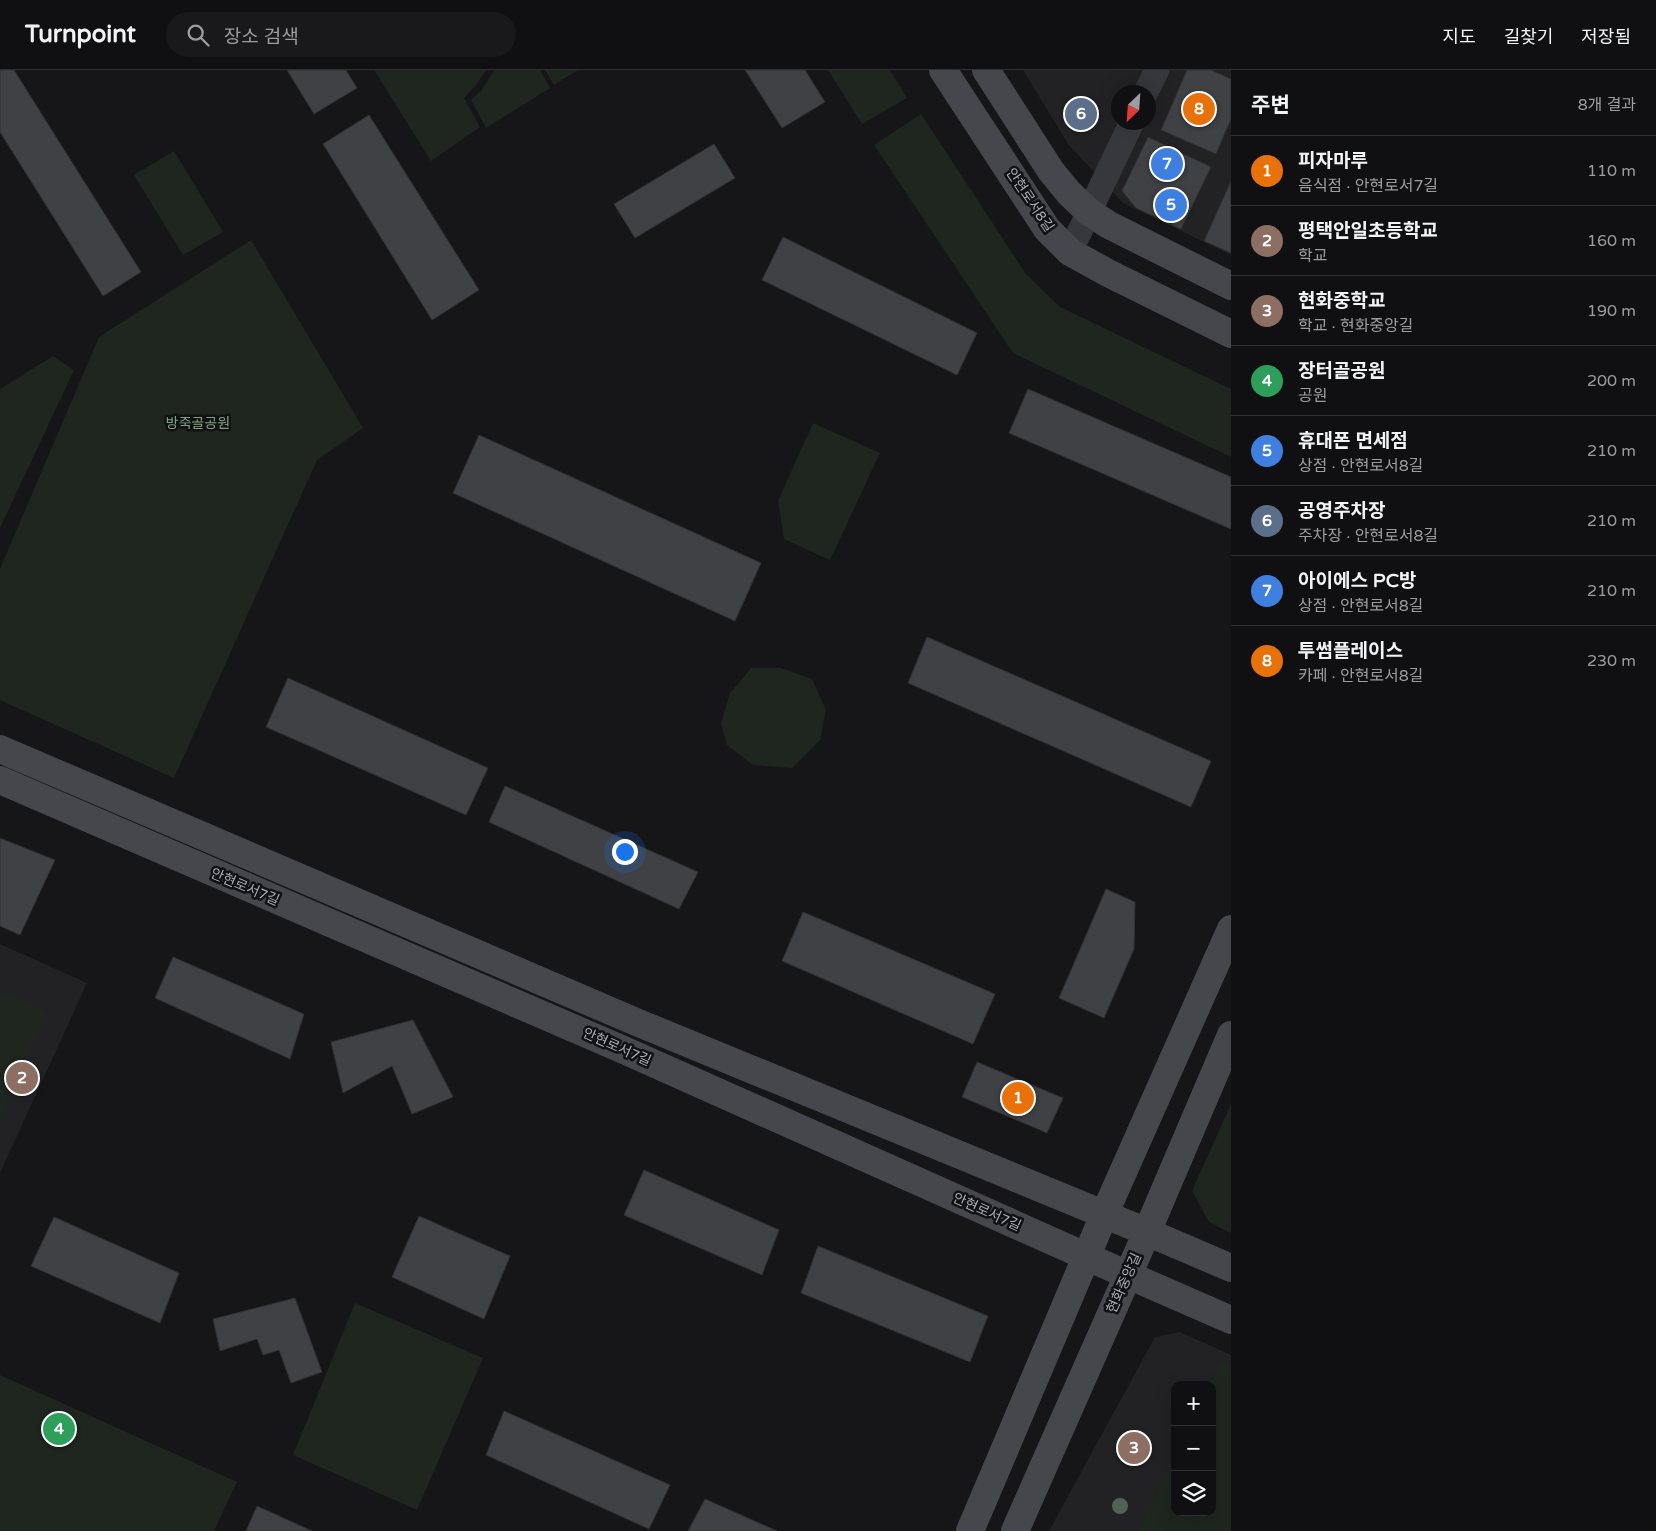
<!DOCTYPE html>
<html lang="ko">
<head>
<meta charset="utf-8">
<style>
	:root { --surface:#101012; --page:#19191b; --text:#f1f3f6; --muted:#9c9d9f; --line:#303032; --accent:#f2b134 }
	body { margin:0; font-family:"Varela Round","Noto Sans KR",sans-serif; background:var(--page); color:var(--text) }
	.controls { position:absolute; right:15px; bottom:15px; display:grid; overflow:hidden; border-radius:10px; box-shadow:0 5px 20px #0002 }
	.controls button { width:45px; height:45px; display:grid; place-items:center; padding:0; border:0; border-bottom:1px solid var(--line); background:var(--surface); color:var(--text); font:25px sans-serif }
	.compass { position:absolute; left:1111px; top:15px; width:45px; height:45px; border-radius:50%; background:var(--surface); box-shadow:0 5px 20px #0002; rotate:205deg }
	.you { position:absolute; left:624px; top:781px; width:18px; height:18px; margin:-12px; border:4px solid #fff; border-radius:50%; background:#1a73e8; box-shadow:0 0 0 8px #1a73e833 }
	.badge { display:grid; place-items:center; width:32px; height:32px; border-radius:50%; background:var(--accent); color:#fff; font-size:16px; font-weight:700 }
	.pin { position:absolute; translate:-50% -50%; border:2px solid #fff; box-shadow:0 1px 5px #0006 }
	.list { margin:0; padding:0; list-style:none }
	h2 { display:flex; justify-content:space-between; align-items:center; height:65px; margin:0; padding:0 20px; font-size:21px }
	h2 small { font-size:16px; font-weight:400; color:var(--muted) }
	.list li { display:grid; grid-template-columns:32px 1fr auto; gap:15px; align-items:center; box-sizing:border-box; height:70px; padding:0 20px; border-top:1px solid var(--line) }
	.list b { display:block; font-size:19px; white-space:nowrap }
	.list p { margin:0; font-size:16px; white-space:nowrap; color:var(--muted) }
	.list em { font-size:16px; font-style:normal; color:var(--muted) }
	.icon { flex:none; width:28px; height:28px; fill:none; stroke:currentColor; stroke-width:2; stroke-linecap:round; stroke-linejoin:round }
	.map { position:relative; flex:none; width:1231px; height:1461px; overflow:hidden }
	header { display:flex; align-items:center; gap:30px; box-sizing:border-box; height:70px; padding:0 25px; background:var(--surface); border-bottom:1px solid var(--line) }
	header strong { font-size:24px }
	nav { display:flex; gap:28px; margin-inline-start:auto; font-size:18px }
	.search { width:350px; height:45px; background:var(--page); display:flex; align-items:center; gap:12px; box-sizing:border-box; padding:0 18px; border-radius:28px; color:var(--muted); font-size:19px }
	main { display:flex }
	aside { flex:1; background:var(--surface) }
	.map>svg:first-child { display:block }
	.built { fill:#222225; fill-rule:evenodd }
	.green { fill:#1e261f }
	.building { fill:#404145; stroke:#303034 }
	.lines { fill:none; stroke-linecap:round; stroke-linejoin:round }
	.street { stroke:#37383d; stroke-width:25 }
	.secondary { stroke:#45474d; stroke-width:28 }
	.tree { fill:#506452 }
	.labels { text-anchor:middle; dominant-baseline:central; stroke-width:5; stroke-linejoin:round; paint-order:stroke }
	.street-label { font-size:14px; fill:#a8adb8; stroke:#111113 }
	.park-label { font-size:14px; fill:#7fa381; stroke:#111113 }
</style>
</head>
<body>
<header>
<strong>Turnpoint</strong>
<div class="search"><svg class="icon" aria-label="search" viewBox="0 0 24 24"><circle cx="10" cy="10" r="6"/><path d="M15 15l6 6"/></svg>장소 검색</div>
<nav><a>지도</a><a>길찾기</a><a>저장됨</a></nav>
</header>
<main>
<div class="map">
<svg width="1231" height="1461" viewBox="0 0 1231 1461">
	<rect width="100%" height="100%" fill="#161618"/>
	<!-- built -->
	<path class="built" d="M 1023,0 L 1231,0 L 1231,185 L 1123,133 L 1068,74 ZM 1118,22 L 1148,22 L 1148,52 L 1118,52 Z
		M 0,874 L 87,913 L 0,1103 Z
		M 1180,1262 L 1231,1285 L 1231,1461 L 1049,1461 L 1155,1267 ZM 1175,1315 L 1212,1315 L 1212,1442 L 1175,1442 Z"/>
	<!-- green -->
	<path class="green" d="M 374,0 L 486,0 L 476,15 L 464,28 L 480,57 L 431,91 Z
		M 494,0 L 540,0 L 550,18 L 486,58 L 471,30 L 482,20 Z
		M 545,0 L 578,0 L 554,15 Z
		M 828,0 L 890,0 L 907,28 L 862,54 Z
		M 921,44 L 1026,204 L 1060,237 L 1231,319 L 1231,387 L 1013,283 L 874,75 Z
		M 174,81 L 223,162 L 183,185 L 134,105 Z
		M 251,170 L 363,358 L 317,390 L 174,708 L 0,630 L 0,499 L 99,267 Z
		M 53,286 L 74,300 L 0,458 L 0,319 Z
		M 813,353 L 880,383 L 830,490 L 784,469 L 778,431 Z
		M 751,598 L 781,598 L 812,609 L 826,640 L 820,670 L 792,698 L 753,695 L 727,675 L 721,653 L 730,623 Z
		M 0,921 L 47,942 L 0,1046 Z
		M 1231,1034 L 1231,1163 L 1209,1152 L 1192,1121 Z
		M 355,1233 L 483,1288 L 417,1440 L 293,1385 Z
		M 1221,1291 L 1231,1295 L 1231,1461 L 1138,1461 L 1175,1386 L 1175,1442 L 1212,1442 L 1212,1315 L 1209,1315 Z
		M 0,1305 L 237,1412 L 214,1461 L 0,1461 Z"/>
	<!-- building -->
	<path class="building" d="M 0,0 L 14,0 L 141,202 L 103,226 L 0,62 Z
		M 287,0 L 346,0 L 357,18 L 314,44 Z
		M 745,0 L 805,0 L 825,32 L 782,58 Z
		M 1187,0 L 1211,0 L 1231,9 L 1231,49 L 1216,84 L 1161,60 Z
		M 369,45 L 479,220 L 432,250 L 323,74 Z
		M 1148,67 L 1211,97 L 1181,159 L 1136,138 L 1122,121 Z
		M 714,74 L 735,108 L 635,168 L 614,134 Z
		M 1231,111 L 1231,183 L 1204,171 Z
		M 783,167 L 977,263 L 957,305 L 762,210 Z
		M 1028,319 L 1231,407 L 1231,459 L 1009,363 Z
		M 479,365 L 761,493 L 735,551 L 453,423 Z
		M 927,567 L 1211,691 L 1191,737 L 908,613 Z
		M 288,608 L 488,698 L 466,745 L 266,657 Z
		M 505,716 L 698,802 L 679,839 L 489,752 Z
		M 0,768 L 55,790 L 20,865 L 0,856 Z
		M 1106,819 L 1135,832 L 1134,879 L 1104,948 L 1059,928 Z
		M 803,842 L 995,924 L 973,974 L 782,891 Z
		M 173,887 L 304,944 L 290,989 L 155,928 Z
		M 413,950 L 453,1027 L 412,1044 L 392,996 L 343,1023 L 331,972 Z
		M 977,992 L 1063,1028 L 1047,1063 L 962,1027 Z
		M 644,1100 L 779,1160 L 762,1205 L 624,1145 Z
		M 419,1146 L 510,1186 L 484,1249 L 392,1207 Z
		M 54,1147 L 179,1203 L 160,1253 L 31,1196 Z
		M 818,1176 L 988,1246 L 970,1292 L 801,1223 Z
		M 295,1228 L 322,1302 L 291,1313 L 279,1280 L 263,1285 L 257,1269 L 220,1281 L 213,1249 Z
		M 504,1341 L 670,1415 L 649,1459 L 486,1385 Z
		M 705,1429 L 777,1461 L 688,1461 Z
		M 257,1436 L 312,1461 L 246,1461 Z"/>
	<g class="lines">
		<!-- street -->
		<path class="street" d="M 1146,22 L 1157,0
			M 1070,182 L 1132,52"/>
		<!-- secondary -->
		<path class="secondary" d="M 943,0 L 1047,159 L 1070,182 L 1108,203 L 1231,264
			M 986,0 L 1051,101 L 1069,123 L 1089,142 L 1109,155 L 1231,216
			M 0,679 L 641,954 L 1147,1162 L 1231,1198
			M 0,710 L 626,981 L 1128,1205 L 1231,1250
			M 970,1461 L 1104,1145 L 1231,859
			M 1015,1461 L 1147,1162 L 1231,965"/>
	</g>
	<!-- trees -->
	<circle class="tree" cx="1120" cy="1436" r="8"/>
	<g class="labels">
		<!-- street labels -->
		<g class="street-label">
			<text transform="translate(1030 130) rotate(56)">안현로서8길</text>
			<text transform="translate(245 817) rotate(23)">안현로서7길</text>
			<text transform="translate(617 977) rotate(24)">안현로서7길</text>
			<text transform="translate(987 1142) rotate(24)">안현로서7길</text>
			<text transform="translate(1124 1213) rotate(-66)">현화중앙길</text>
		</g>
		<!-- park labels -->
		<g class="park-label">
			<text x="198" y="353">방죽골공원</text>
		</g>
	</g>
</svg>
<div class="controls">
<button>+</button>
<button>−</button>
<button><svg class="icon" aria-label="layers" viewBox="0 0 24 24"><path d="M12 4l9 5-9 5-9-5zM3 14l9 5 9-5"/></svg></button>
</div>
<svg class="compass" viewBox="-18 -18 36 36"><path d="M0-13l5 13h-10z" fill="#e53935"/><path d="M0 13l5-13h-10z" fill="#9c9d9f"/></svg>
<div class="you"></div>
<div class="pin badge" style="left:1018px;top:1028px;background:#e8710a">1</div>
<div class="pin badge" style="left:22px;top:1008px;background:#8d6e63">2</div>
<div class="pin badge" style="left:1134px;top:1378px;background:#8d6e63">3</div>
<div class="pin badge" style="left:59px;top:1359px;background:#2e9e5b">4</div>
<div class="pin badge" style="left:1171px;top:135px;background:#3f7fe0">5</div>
<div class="pin badge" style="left:1081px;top:44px;background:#5c6f8a">6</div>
<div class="pin badge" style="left:1167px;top:94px;background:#3f7fe0">7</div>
<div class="pin badge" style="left:1199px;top:39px;background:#e8710a">8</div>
</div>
<aside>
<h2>주변<small>8개 결과</small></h2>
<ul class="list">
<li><span class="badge" style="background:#e8710a">1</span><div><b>피자마루</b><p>음식점 · 안현로서7길</p></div><em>110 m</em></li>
<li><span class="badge" style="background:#8d6e63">2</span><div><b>평택안일초등학교</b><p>학교</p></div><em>160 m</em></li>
<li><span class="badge" style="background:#8d6e63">3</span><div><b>현화중학교</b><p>학교 · 현화중앙길</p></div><em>190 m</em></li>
<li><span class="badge" style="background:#2e9e5b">4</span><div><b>장터골공원</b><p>공원</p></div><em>200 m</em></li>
<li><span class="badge" style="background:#3f7fe0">5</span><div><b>휴대폰 면세점</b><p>상점 · 안현로서8길</p></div><em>210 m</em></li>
<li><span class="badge" style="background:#5c6f8a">6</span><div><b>공영주차장</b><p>주차장 · 안현로서8길</p></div><em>210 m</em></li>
<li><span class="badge" style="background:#3f7fe0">7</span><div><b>아이에스 PC방</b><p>상점 · 안현로서8길</p></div><em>210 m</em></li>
<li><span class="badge" style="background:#e8710a">8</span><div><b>투썸플레이스</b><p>카페 · 안현로서8길</p></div><em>230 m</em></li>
</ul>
</aside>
</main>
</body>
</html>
